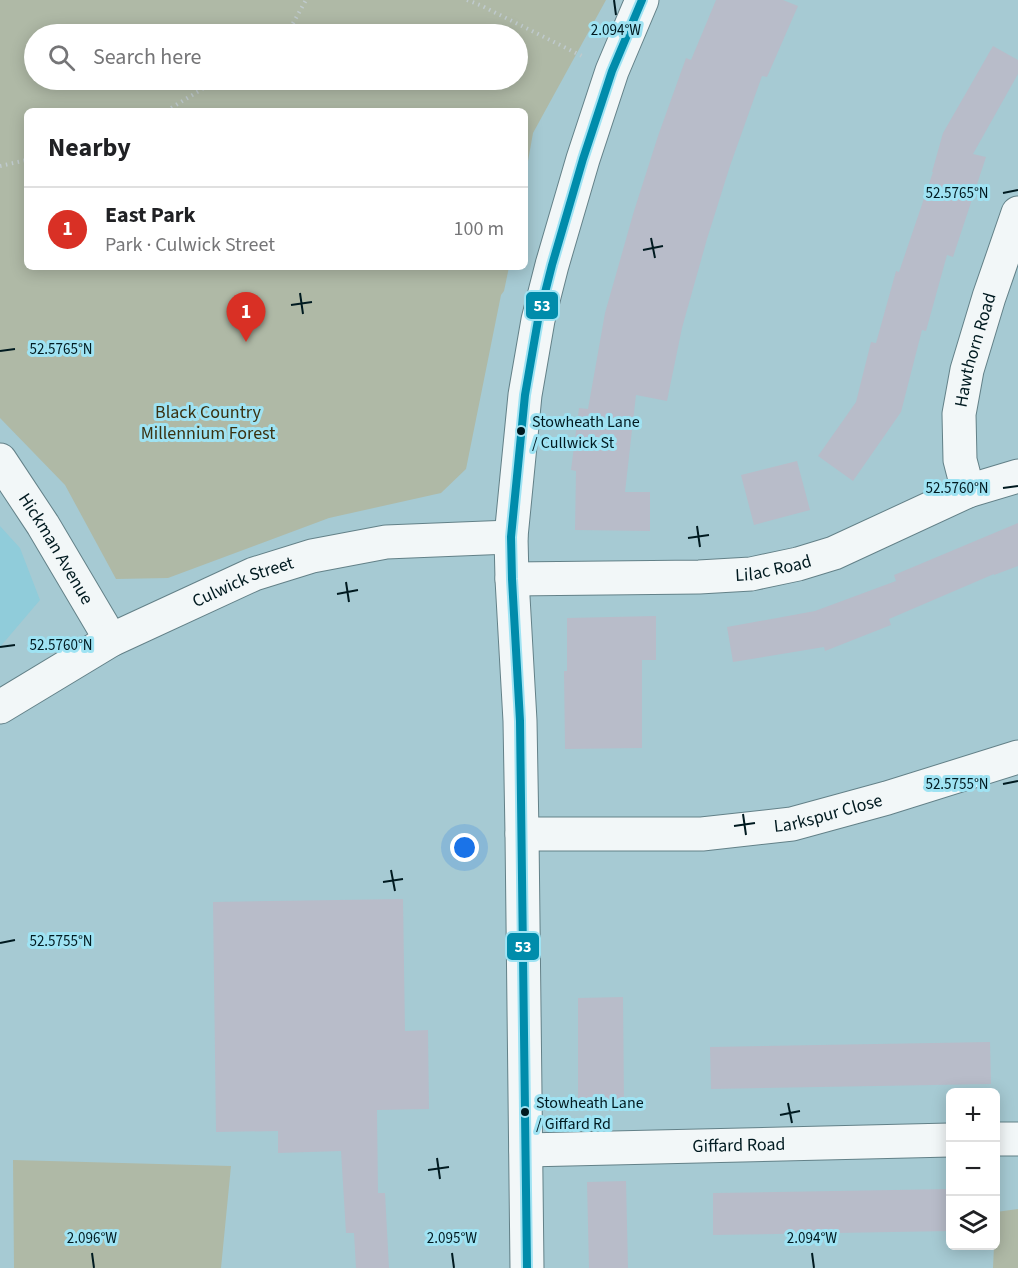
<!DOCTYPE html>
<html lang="en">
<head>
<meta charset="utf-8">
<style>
	:root { --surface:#fff; --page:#f2f2f2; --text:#202124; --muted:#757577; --line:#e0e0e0; --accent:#d93025 }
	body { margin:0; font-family:"Source Sans 3",sans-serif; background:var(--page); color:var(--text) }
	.controls { position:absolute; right:18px; bottom:18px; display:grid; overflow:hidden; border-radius:9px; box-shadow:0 3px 15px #0003 }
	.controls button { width:54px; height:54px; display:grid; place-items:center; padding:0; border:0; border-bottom:2px solid var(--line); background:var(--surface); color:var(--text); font:30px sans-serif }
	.you { position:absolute; left:465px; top:848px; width:21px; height:21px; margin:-15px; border:4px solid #fff; border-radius:50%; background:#1a73e8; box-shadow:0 0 0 9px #1a73e833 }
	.badge { display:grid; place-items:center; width:39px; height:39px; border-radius:50%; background:var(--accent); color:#fff; font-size:20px; font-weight:700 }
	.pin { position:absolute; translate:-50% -50px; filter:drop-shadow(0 2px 3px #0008) }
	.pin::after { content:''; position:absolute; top:32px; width:21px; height:18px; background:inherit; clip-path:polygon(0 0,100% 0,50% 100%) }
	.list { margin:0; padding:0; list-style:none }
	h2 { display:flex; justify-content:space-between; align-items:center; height:78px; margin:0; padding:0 24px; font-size:26px }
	h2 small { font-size:20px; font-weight:400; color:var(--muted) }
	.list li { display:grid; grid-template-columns:39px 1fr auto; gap:18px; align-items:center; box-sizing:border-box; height:84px; padding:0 24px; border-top:2px solid var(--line) }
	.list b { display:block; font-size:22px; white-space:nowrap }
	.list p { margin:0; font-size:20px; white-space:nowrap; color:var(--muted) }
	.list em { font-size:20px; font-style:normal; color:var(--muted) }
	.icon { flex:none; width:33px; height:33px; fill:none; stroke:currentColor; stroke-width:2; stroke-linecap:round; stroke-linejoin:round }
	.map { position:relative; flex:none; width:1018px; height:1268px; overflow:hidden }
	.search { position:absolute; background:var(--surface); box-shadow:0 3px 15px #0003; left:24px; top:24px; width:504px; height:66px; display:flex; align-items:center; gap:15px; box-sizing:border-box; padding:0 21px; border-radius:33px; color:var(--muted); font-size:22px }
	.panel { position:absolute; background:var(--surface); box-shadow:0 3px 15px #0003; left:24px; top:108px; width:504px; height:162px; border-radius:9px }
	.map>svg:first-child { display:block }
	.built { fill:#90ccda }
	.green { fill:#afb9a6; fill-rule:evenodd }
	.building { fill:#b8bcc9 }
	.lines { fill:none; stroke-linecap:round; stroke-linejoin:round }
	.minor-casing { stroke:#638188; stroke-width:35 }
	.path { stroke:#bfcacd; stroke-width:4; stroke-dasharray:1.5 4.5; stroke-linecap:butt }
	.minor { stroke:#f2f7f8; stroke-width:33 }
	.bus-1-casing { stroke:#9fe3f3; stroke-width:12 }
	.bus-1 { stroke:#008cab; stroke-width:8 }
	.ticks { fill:none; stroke:#001a20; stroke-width:2 }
	.bus-dot { fill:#001a20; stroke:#9fe3f3; stroke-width:2 }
	.labels { text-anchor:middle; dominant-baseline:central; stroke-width:6; stroke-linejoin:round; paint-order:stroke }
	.bus-label { font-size:16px; fill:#001a20; stroke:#9fe3f3; text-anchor:start }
	.street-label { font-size:18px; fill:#001a20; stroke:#9fe3f3 }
	.park-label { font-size:18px; fill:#3a3111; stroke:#9fe3f3 }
	.ticks-label { font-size:15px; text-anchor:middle; fill:#001a20; stroke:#9fe3f3; stroke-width:6; stroke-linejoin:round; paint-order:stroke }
	.line-badge { stroke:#9fe3f3; stroke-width:2 }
	.badge-label { font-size:16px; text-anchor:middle; font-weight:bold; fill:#fff }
</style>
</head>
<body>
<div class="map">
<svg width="1018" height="1268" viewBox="0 0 1018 1268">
	<rect width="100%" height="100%" fill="#a6cad3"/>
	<!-- built -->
	<path class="built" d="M 0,526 L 20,548 L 40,600 L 0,647 Z"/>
	<!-- green -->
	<path class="green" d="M 0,0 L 606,0 L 533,133 L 525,178 L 525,111 L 27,111 L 27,267 L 509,267 L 504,291 L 501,295 L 466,469 L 441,493 L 329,518 L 168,578 L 116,579 L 65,485 L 0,418 ZM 34,34 L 518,34 L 518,80 L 34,80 Z
		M 13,1160 L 231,1166 L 221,1268 L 14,1268 Z
		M 1018,1209 L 1018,1268 L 993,1268 L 994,1246 L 996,1246 L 996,1212 Z"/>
	<!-- building -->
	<path class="building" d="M 716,0 L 783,0 L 798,6 L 767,77 L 762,76 L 730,166 L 707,239 L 682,328 L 667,401 L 636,395 L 625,492 L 650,492 L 650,531 L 575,530 L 576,471 L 571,470 L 579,408 L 588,409 L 605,313 L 634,211 L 658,136 L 686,58 L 691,60 Z
		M 993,46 L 1018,60 L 1018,74 L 973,154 L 986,157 L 953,257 L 947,255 L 926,331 L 922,330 L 901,412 L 853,481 L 818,456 L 856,402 L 871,342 L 876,343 L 896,271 L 899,272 L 933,172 L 932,172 L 943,133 Z
		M 797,461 L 810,510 L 754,525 L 741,475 Z
		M 1018,523 L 1018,566 L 994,575 L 994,574 L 889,619 L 891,625 L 825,651 L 824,647 L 733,662 L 727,627 L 815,611 L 896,581 L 894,575 Z
		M 656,616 L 656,660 L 642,660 L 642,748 L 565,749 L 564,671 L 567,671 L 567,618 Z
		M 403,899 L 405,1031 L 428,1030 L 429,1109 L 377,1110 L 378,1193 L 385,1193 L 389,1268 L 356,1268 L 354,1233 L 346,1233 L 341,1151 L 278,1153 L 278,1131 L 216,1132 L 213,902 Z
		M 623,997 L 624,1105 L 578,1106 L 578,998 Z
		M 990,1042 L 991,1084 L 711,1089 L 710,1047 Z
		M 626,1181 L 628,1268 L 589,1268 L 587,1182 Z
		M 951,1189 L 951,1231 L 713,1235 L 713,1193 Z"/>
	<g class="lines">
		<defs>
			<g id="minor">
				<path id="s1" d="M 0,460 L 43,525 L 111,640"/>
				<path id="s2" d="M 968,491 L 960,460 L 959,414 L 967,370 L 989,297 L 1018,213"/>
				<path id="s3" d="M 512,579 L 699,577 L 751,574 L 798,564 L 834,553 L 968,491 L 1018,476"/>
				<path id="s4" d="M 0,707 L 111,640 L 254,574 L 312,556 L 386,542 L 511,537"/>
				<path id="s5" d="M 522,834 L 702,834 L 792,824 L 887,798 L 1018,757"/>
				<path d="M 996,1139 L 1018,1139"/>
				<path id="s6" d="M 526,1150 L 950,1140"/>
				<path d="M 527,1268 L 522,834 L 520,721 L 512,579 L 511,537 L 525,395 L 538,320 L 552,265 L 583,159 L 612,71 L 642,0"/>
			</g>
		</defs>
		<!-- minor casing -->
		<use href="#minor" class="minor-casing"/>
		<!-- path -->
		<path class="path" d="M 467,0 L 480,5 L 582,56
			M 287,34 L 306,0
			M 166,111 L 217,80
			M 0,166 L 27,160"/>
		<!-- minor -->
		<use href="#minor" class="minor"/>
		<defs>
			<path id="bus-1" d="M 527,1268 L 520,721 L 512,579 L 511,537 L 525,395 L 538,320 L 552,265 L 583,159 L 612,71 L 642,0"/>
		</defs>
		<!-- bus-1 casing -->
		<use href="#bus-1" class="bus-1-casing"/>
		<!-- bus-1 -->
		<use href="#bus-1" class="bus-1"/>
	</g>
	<!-- ticks -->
	<path class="ticks" d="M 614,0 L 616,15M 1003,193 L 1018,190M 651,238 L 655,258M 643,250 L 663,246M 300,293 L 303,314M 291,305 L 312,302M 0,351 L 15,349M 1003,488 L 1018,486M 697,526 L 700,547M 688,538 L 709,535M 346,582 L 349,602M 337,594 L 358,590M 0,647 L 15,645M 1003,784 L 1018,781M 743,814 L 746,835M 734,826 L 755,823M 391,870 L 395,891M 383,882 L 403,879M 0,943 L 15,940M 788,1103 L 792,1123M 780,1115 L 800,1111M 437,1158 L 440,1179M 428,1170 L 449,1167M 92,1253 L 94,1268M 452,1253 L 454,1268M 812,1253 L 814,1268"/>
	<!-- markers -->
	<g class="bus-dot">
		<circle cx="521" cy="431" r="5"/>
		<circle cx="525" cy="1112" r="5"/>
	</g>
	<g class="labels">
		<!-- bus labels -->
		<g class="bus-label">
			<text x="532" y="422">Stowheath Lane<tspan x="532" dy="21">/ Cullwick St</tspan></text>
			<text x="536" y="1103">Stowheath Lane<tspan x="536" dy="21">/ Giffard Rd</tspan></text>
		</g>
		<!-- street labels -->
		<g class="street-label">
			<text stroke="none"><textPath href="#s2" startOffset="144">Hawthorn Road</textPath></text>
			<text stroke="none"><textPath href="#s1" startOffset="105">Hickman Avenue</textPath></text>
			<text stroke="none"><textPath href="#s3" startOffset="262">Lilac Road</textPath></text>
			<text stroke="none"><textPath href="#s4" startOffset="274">Culwick Street</textPath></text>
			<text stroke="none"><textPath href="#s5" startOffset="308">Larkspur Close</textPath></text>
			<text stroke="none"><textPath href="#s6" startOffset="213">Giffard Road</textPath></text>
		</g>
		<!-- park labels -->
		<g class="park-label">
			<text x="208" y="412">Black Country<tspan x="208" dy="21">Millennium Forest</tspan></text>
		</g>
	</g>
	<g class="ticks-label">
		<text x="616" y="35">2.094°W</text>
		<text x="957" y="198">52.5765°N</text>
		<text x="61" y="354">52.5765°N</text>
		<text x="957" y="493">52.5760°N</text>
		<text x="61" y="650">52.5760°N</text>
		<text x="957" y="789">52.5755°N</text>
		<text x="61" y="946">52.5755°N</text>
		<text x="92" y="1243">2.096°W</text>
		<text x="452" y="1243">2.095°W</text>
		<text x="812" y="1243">2.094°W</text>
	</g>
	<g class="line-badge">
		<rect x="525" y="291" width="34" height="29" rx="6" fill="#008cab"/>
		<rect x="506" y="932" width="34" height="29" rx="6" fill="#008cab"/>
	</g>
	<g class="badge-label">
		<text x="542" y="311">53</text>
		<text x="523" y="952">53</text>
	</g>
</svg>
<div class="controls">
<button>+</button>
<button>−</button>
<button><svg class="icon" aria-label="layers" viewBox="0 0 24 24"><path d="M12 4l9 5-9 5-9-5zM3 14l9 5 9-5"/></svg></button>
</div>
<div class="you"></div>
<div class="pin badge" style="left:246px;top:342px">1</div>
<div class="search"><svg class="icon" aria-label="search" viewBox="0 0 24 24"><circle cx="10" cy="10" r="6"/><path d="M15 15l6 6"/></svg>Search here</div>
<section class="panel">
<h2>Nearby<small></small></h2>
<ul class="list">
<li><span class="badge">1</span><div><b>East Park</b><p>Park · Culwick Street</p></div><em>100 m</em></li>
</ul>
</section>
</div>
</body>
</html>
